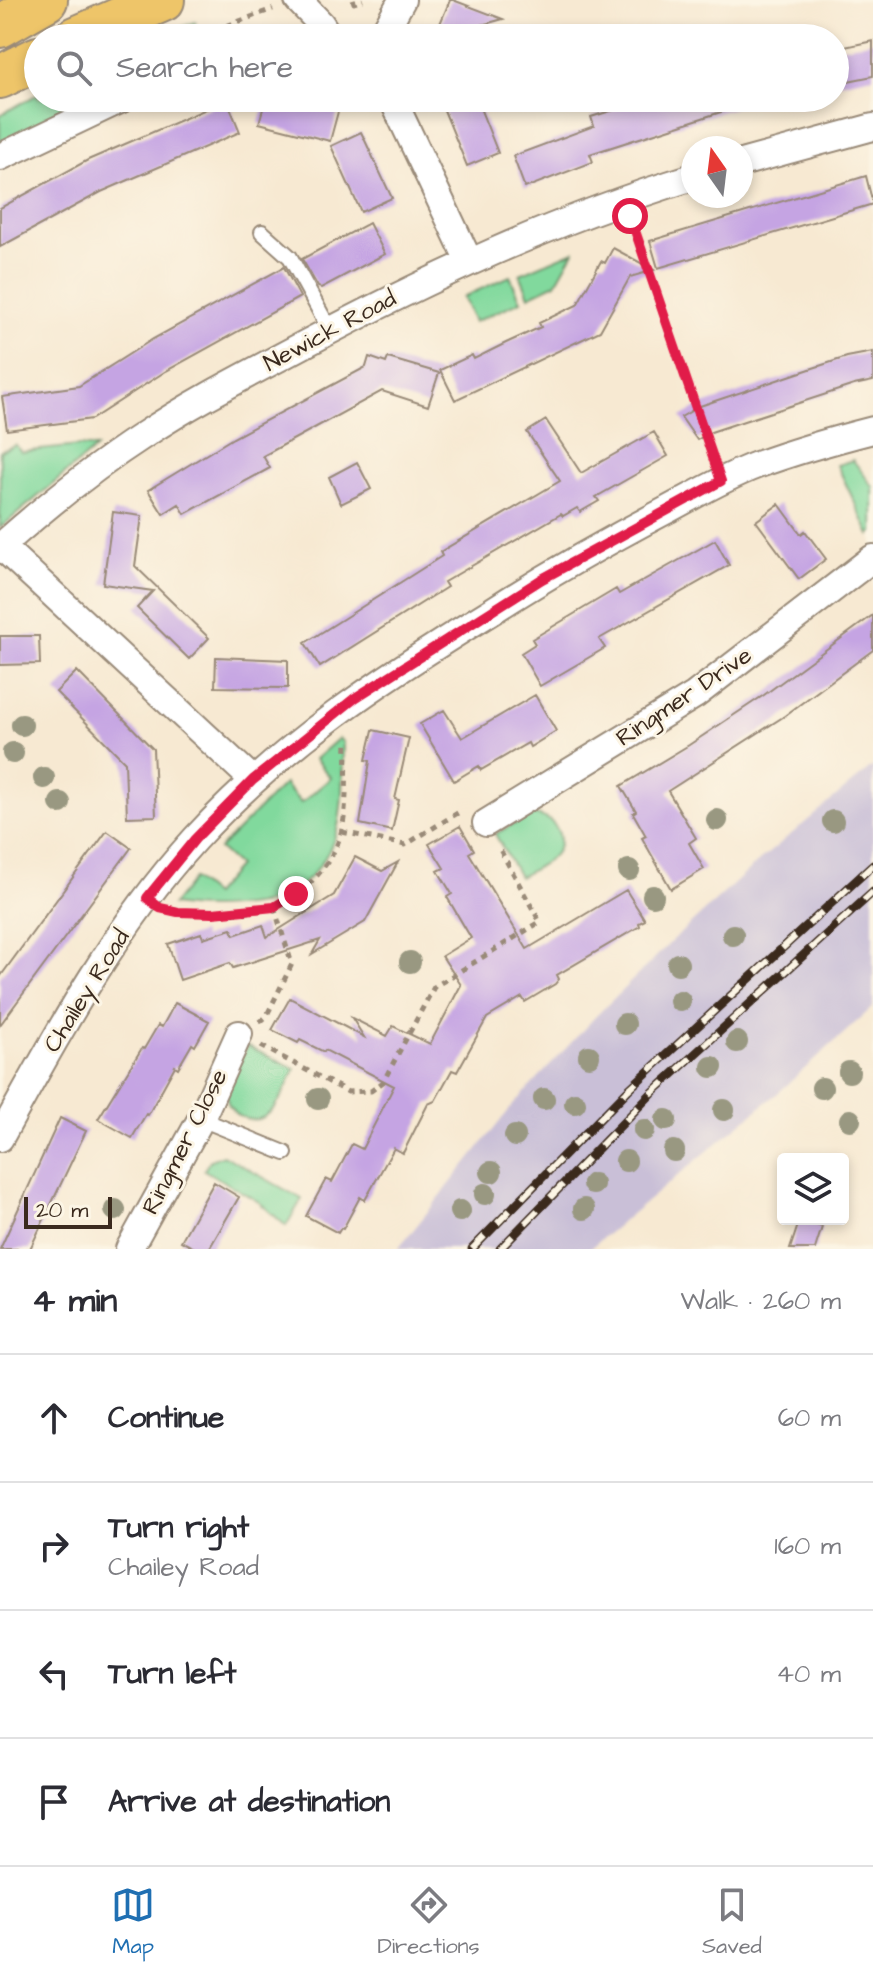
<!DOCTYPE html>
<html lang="en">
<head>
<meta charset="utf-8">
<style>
	:root { --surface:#fff; --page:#f2f2f3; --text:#2b2b33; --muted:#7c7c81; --line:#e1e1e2; --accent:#1f6fb2 }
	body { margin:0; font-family:"Architects Daughter",sans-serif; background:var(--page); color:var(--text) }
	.controls { position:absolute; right:24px; bottom:24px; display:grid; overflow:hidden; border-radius:8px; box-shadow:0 4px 12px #0003 }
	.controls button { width:72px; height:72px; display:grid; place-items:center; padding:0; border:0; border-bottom:2px solid var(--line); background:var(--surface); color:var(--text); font:40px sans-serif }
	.compass { position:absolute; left:681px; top:136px; width:72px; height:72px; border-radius:50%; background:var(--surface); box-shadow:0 4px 12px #0003; rotate:346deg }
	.scale { position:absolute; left:24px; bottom:20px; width:88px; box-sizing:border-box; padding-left:8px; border:4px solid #3b2a1e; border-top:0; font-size:22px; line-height:28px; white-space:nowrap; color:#3b2a1e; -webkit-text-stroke:6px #fcf5e5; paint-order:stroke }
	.stop { position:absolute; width:24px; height:24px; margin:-18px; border:6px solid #e11d48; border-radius:50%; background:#fff }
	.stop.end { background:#e11d48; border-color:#fff; box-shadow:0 2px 8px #0008 }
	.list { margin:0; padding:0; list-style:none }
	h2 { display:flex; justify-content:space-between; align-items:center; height:104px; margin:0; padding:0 32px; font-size:34px }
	h2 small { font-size:26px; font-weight:400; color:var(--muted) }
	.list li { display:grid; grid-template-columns:52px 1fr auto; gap:24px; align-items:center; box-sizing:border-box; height:128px; padding:0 32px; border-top:2px solid var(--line) }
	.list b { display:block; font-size:30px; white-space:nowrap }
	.list p { margin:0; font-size:26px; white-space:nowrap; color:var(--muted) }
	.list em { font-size:26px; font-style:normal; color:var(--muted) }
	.icon { flex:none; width:44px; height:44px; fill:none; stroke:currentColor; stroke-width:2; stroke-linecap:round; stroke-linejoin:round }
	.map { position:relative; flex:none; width:873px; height:1249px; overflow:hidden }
	.search { position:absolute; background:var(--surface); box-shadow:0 4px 12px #0003; left:24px; right:24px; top:24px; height:88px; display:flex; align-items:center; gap:20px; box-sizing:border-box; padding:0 28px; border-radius:44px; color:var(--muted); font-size:30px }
	.sheet { height:616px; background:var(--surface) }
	nav { display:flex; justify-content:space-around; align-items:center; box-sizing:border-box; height:112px; border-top:2px solid var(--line); background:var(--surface); font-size:22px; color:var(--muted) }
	nav a { display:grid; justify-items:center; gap:4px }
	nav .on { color:var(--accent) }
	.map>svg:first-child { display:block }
	.industrial { fill:#c9bfd7 }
	.green { fill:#81d99d; stroke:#5e825e; stroke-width:2 }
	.building { fill:#c5a4e3 }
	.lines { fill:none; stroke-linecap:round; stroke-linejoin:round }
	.lane-casing { stroke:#998a78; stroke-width:18 }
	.street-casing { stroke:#998a78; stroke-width:30 }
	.primary-casing { stroke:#998a78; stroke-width:46 }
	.path { stroke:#998a78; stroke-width:5; stroke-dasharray:6 6; stroke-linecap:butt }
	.lane { stroke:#fff; stroke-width:14 }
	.street { stroke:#fff; stroke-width:26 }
	.primary { stroke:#eec569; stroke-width:42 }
	.rail-casing { stroke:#3b2a1e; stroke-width:9 }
	.rail { stroke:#fcf5e5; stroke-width:6; stroke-dasharray:18; stroke-linecap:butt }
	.tree { fill:#999881 }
	.route { stroke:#e11d48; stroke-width:10 }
	.labels { text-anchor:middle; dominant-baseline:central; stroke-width:6; stroke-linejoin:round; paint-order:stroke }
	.street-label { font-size:24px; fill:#3b2a1e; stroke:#fcf5e5 }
</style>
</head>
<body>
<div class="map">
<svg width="873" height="1249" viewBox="0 0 873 1249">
	<rect width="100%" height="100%" fill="#fcf5e5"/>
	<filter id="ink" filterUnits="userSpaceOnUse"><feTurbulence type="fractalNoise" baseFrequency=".0125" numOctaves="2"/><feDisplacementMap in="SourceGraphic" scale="16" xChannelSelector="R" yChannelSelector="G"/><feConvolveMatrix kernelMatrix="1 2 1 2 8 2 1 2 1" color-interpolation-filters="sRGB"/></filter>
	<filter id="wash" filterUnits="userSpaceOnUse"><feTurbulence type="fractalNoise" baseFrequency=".006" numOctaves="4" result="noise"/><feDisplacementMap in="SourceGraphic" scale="32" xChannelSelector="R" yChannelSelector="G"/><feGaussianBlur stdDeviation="1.8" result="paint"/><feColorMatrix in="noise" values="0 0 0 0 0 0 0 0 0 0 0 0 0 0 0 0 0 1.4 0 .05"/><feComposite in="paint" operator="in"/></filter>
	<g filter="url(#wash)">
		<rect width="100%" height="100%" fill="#f7e9d2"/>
		<!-- industrial -->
		<path class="industrial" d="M 873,766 L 873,1007 L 779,1092 L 589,1249 L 398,1249 L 514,1104 L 595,1017 L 673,940 L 759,861 Z"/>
		<!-- green -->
		<path class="green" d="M 195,22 L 200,38 L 156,38 Z
			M 38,94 L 38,98 L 94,98 L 0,143 L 0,115 Z
			M 574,251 L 556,283 L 529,296 L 520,274 Z
			M 510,276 L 521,301 L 474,322 L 463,297 Z
			M 16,445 L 21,452 L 79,446 L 96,448 L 0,528 L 0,451 Z
			M 853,460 L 873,487 L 873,532 L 870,535 L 837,465 Z
			M 339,738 L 343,743 C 342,771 344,803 337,830 C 330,857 308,885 283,897 C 257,909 201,910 172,905 L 193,879 L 213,895 L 238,866 L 219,849 L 284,784 L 301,803 L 331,778 L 315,759 Z
			M 530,815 C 552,813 571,838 552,857 C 543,865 530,871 519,877 L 495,834 Z
			M 247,1046 L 295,1069 C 283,1093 270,1135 236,1114 L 228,1104 L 226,1091 Z
			M 223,1155 L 302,1199 L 286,1226 L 259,1202 L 204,1170 L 210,1160 Z"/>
		<g id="blocks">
			<!-- building -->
			<path class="building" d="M 450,0 L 453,0 L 503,19 L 434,38 Z
				M 873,41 L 873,76 L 838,83 L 835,49 Z
				M 266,98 L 301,98 L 339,108 L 330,141 L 259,123 Z
				M 439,98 L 476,98 L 498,153 L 467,166 Z
				M 653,98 L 748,98 L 749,103 L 590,154 L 593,162 L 525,188 L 513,156 L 594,126 L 591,117 Z
				M 227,100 L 240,132 L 101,192 L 0,247 L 0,208 L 88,160 Z
				M 361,132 L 392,198 L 361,212 L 331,146 Z
				M 866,176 L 873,204 L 658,268 L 650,241 Z
				M 369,223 L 385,254 L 321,288 L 318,287 L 302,259 Z
				M 613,248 L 654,270 L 630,277 L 600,331 L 455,400 L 440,370 L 472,355 L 474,359 L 506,343 L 541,327 L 539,323 L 577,305 L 601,261 L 605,263 Z
				M 284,267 L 300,297 L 166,371 L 92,419 L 7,430 L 2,397 L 79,386 L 153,339 Z
				M 873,352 L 873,381 L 854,385 L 747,420 L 711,432 L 697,440 L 681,417 L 700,406 L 813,368 L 847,357 Z
				M 369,357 L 386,363 L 388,358 L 439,373 L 428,406 L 382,391 L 263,456 L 270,468 L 185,514 L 179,504 L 163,514 L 148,490 L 233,438 L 366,367 Z
				M 546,420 L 581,473 L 654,432 L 668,456 L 596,497 L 599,501 L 580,512 L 577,508 L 563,516 L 561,514 L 444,582 L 447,587 L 320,667 L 305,643 L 442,556 L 440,552 L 560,481 L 527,432 Z
				M 357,462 L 371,489 L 341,504 L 329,477 Z
				M 779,504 L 801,534 L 805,531 L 826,559 L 799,579 L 756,521 Z
				M 113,512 L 142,516 L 135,566 L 209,638 L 189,659 L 137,608 L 153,591 L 103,584 Z
				M 715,540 L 729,565 L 599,639 L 605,648 L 540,686 L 521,653 L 535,644 L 532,639 L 616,589 L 619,594 Z
				M 873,615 L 873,650 L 783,717 L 668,791 L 696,838 L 689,843 L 704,869 L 671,889 L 642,838 L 646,836 L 633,813 L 636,811 L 621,786 L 689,745 L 764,695 Z
				M 0,636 L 39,636 L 40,664 L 0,665 Z
				M 216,657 L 288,660 L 288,688 L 215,687 Z
				M 77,671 L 153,749 L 156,816 L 127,817 L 125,762 L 56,692 Z
				M 535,695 L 556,731 L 530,747 L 528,743 L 481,770 L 479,766 L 454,781 L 420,724 L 444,710 L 462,738 Z
				M 373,730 L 409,738 L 395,799 L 399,800 L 392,831 L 360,824 L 370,761 L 366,760 Z
				M 460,826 L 474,850 L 469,853 L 527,949 L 626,890 L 645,920 L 639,923 L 640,926 L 557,975 L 559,979 L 555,984 L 525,1002 L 522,997 L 487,1018 L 457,1072 L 452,1070 L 435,1101 L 428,1104 L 403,1153 L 394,1148 L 365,1200 L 360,1197 L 343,1229 L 341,1228 L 338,1233 L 306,1216 L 326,1179 L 332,1182 L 352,1144 L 362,1149 L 394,1086 L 325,1050 L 324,1052 L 300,1040 L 298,1043 L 272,1030 L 290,998 L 364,1037 L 352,1018 L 387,1036 L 393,1026 L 430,1044 L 461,985 L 442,956 L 471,938 L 447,897 L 452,894 L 438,871 L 444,868 L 429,844 Z
				M 107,831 L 131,848 L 0,1025 L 0,977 Z
				M 355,857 L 382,871 L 398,862 L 365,922 L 312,954 L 320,940 L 233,968 L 230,963 L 180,980 L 168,944 L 201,933 L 203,938 L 232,929 L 234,935 L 263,925 L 267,937 L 334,895 Z
				M 175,1003 L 209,1021 L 195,1046 L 192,1044 L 178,1068 L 175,1066 L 148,1115 L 146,1114 L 132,1138 L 98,1119 L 142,1048 L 144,1049 L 158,1025 L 162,1027 Z
				M 60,1118 L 86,1131 L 30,1249 L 0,1249 Z
				M 214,1182 L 239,1197 L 209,1249 L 196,1249 L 181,1241 Z
				M 800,1219 L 822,1227 L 815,1249 L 790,1249 Z"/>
		</g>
	</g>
	<g filter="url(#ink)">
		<use href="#blocks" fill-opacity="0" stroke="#998a78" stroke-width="2"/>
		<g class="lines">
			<defs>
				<path id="lane" d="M 262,232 L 290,257 L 330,330
					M 201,1119 L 285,1153"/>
				<path id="street" d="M 298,0 L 321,24 L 330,38
					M 381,38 L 402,0
					M 392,98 L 469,261
					M 0,157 L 124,98
					M 741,163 L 873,127
					M 1,546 L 253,780
					M 0,547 C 46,506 93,468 144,435 C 195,401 249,374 303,345 C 429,278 556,219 693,177
					M 486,823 L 695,695 L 873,558
					M 0,1138 C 57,1034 115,927 195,839 C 282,744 383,678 492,611 C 548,575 606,542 665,511 C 695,495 725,477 757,465 C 795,451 834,440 873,430
					M 129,1249 L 201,1119 L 239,1034"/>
				<path id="primary" d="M 0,26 L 46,0
					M 76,38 L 163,0
					M 0,77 L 38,58"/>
			</defs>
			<!-- lane casing -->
			<use href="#lane" class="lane-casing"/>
			<!-- street casing -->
			<use href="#street" class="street-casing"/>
			<!-- primary casing -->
			<use href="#primary" class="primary-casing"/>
			<!-- path -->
			<path class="path" d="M 353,0 L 354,3 L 363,0
				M 193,38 L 273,9
				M 632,223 L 712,456
				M 342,832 L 405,845 L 461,811
				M 172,910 C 198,916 252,915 277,905 C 305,894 333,863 341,833 C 348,809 346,767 347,740
				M 260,1022 L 266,1017 L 292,964 L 274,907
				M 261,1046 L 348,1092 L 371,1091 L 383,1082 L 434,987 L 540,922 L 498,846"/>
			<!-- lane -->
			<use href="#lane" class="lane"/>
			<!-- street -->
			<use href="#street" class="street"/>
			<!-- primary -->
			<use href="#primary" class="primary"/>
			<defs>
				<path id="rail" d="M 472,1249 L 628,1090 L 873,865
					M 500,1249 L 652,1093 L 873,892"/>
			</defs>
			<!-- rail casing -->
			<use href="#rail" class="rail-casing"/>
			<!-- rail -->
			<use href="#rail" class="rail"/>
		</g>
		<!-- trees -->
		<g class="tree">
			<circle cx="22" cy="725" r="11"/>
			<circle cx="13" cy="753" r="11"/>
			<circle cx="44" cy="778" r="11"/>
			<circle cx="60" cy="803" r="11"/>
			<circle cx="717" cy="820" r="11"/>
			<circle cx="833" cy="821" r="11"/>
			<circle cx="629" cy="870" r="11"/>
			<circle cx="653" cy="896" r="11"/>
			<circle cx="733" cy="935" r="11"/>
			<circle cx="410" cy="962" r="11"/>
			<circle cx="678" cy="964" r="11"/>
			<circle cx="680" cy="1001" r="11"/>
			<circle cx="625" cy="1024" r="11"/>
			<circle cx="737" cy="1042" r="11"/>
			<circle cx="589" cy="1056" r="11"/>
			<circle cx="712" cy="1067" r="11"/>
			<circle cx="849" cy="1072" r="11"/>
			<circle cx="822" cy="1088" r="11"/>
			<circle cx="318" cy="1099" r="11"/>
			<circle cx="544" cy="1099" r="11"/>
			<circle cx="575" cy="1103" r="11"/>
			<circle cx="724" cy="1110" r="11"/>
			<circle cx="666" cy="1120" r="11"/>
			<circle cx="850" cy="1120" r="11"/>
			<circle cx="644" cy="1130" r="11"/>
			<circle cx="515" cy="1136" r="11"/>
			<circle cx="674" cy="1151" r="11"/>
			<circle cx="626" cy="1161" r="11"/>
			<circle cx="491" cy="1172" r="11"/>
			<circle cx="593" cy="1184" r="11"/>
			<circle cx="485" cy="1194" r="11"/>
			<circle cx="584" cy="1209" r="11"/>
			<circle cx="115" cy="1210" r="11"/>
			<circle cx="460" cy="1211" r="11"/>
		</g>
	</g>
	<g class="lines" filter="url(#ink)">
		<!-- route -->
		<path class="route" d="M 296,894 L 274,907 L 213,913 L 178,912 L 160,908 L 147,898 L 195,839 L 253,780 L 355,698 L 542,579 L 721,481 L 630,216"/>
	</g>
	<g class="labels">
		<!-- street labels -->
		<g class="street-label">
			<text transform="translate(330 331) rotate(-28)">Newick Road</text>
			<text transform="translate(684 697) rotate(-34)">Ringmer Drive</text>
			<text transform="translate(87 991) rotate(-58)">Chailey Road</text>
			<text transform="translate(185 1142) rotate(-63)">Ringmer Close</text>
		</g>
	</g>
</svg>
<div class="controls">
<button><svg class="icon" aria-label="layers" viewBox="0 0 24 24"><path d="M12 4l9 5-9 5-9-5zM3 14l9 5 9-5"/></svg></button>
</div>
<svg class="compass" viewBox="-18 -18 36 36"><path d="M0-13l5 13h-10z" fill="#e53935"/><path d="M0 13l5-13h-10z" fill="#7c7c81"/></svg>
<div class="scale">20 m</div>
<div class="stop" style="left:630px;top:216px"></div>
<div class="stop end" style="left:296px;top:894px"></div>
<div class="search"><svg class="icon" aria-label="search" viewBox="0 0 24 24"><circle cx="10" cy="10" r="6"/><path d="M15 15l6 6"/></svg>Search here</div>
</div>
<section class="sheet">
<h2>4 min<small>Walk · 260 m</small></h2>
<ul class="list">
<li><svg class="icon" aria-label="ahead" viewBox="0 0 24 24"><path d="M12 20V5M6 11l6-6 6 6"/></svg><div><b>Continue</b></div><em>60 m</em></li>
<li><svg class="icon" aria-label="right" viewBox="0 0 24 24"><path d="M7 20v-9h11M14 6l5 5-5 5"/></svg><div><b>Turn right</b><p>Chailey Road</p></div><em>160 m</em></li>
<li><svg class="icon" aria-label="left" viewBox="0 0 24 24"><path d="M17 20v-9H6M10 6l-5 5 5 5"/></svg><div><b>Turn left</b></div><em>40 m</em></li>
<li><svg class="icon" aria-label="arrive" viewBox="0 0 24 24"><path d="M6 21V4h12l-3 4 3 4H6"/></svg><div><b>Arrive at destination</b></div></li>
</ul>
</section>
<nav>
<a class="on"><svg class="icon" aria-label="map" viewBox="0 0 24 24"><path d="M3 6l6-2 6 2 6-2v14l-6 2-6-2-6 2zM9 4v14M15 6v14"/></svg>Map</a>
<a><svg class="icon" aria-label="directions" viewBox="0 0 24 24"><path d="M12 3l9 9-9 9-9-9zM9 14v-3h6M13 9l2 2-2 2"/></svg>Directions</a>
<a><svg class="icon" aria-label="saved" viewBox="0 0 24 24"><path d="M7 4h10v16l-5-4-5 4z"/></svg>Saved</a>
</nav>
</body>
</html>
